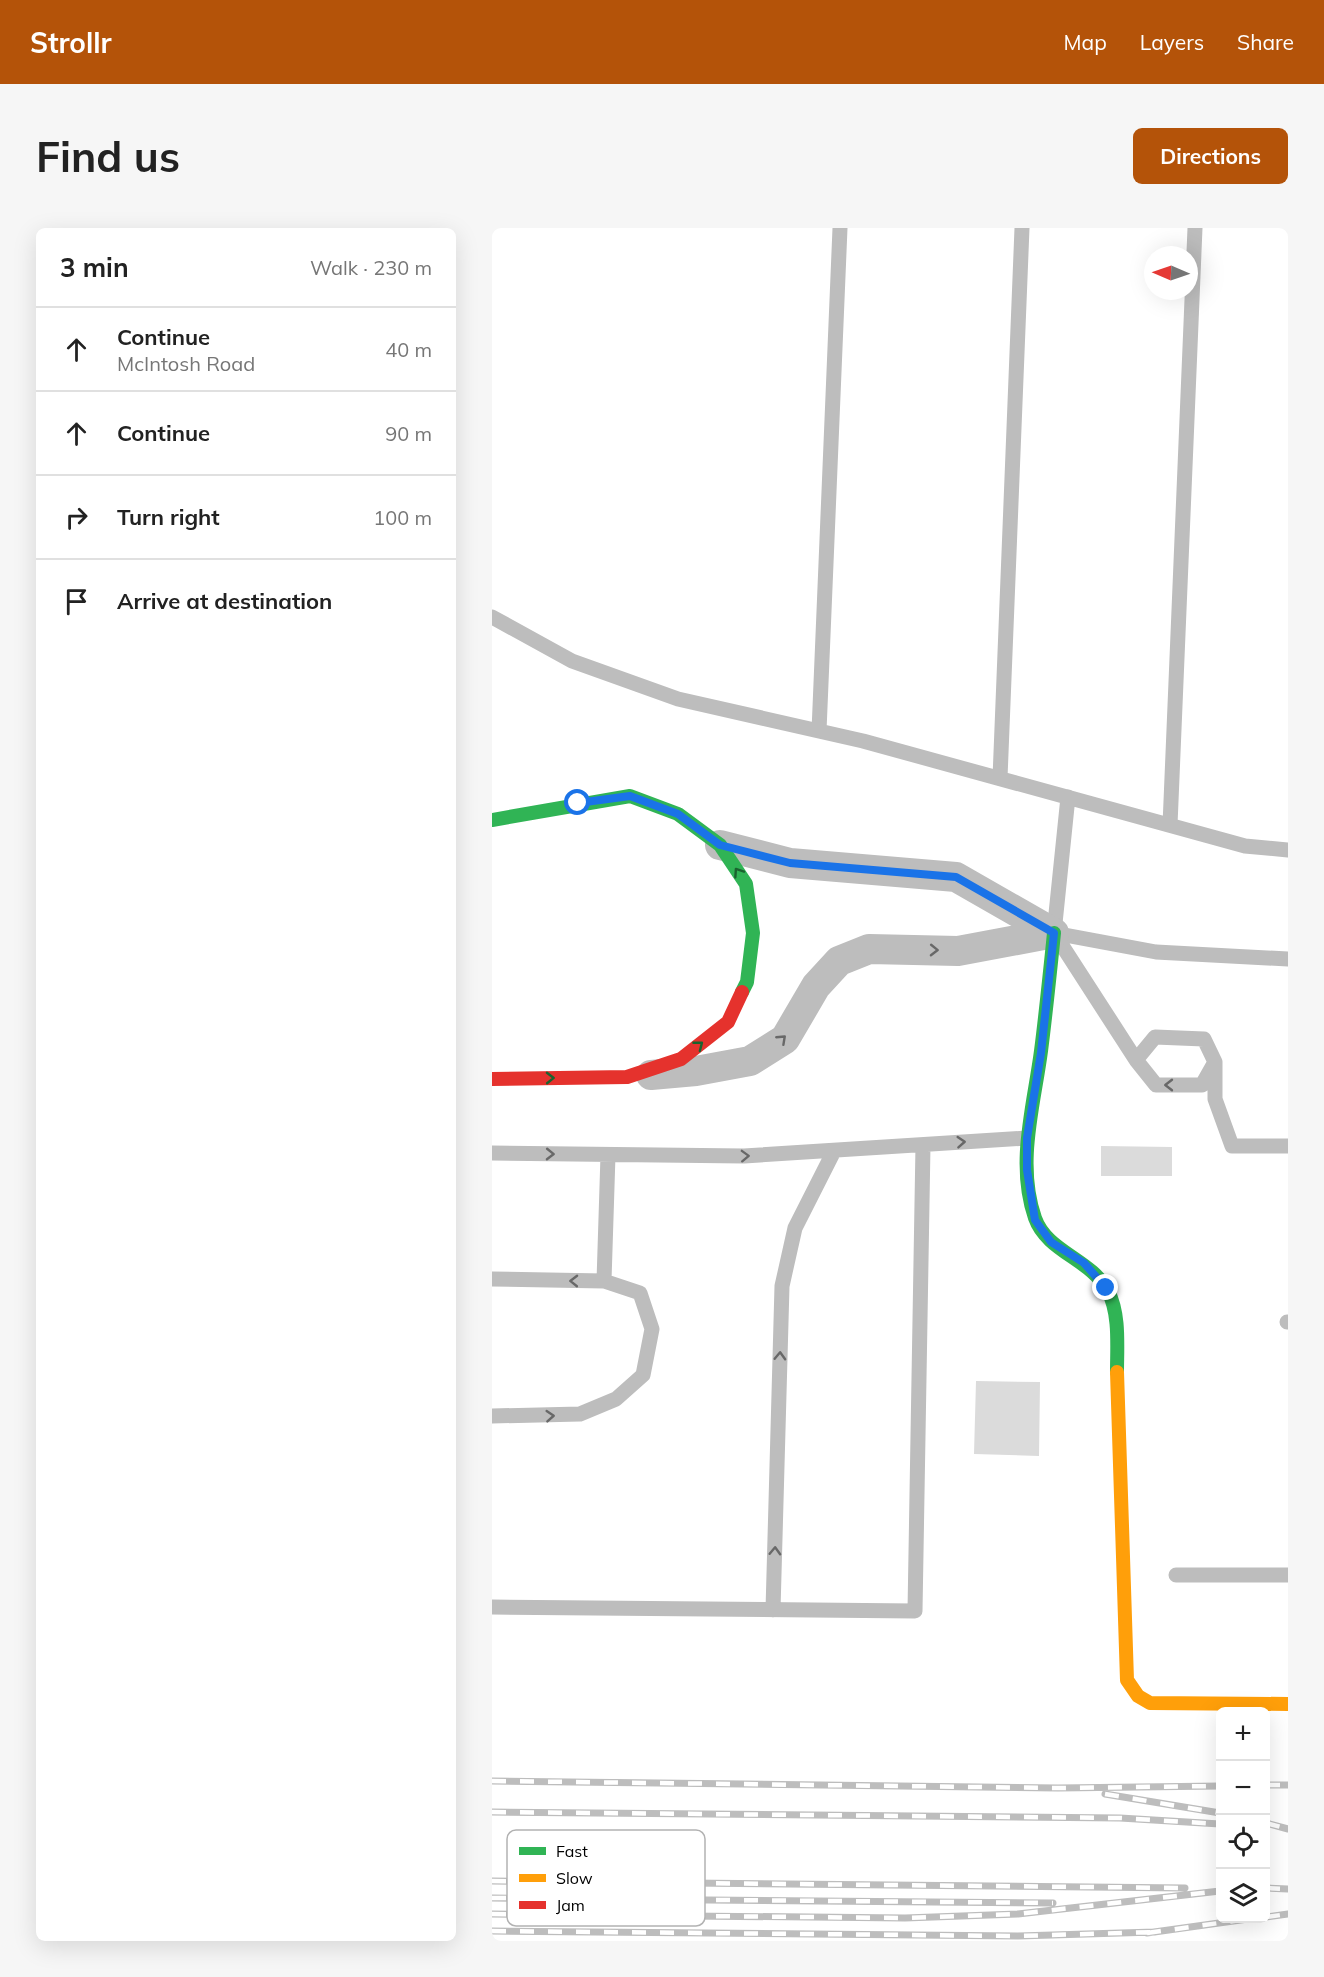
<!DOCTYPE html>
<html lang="en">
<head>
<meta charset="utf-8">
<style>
	:root { --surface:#fff; --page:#f6f6f6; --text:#222; --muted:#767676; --line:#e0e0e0; --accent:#b45309 }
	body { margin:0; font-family:Mulish,sans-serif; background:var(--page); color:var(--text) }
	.controls { position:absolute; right:18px; bottom:18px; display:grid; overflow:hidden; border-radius:9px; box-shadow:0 6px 24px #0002 }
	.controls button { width:54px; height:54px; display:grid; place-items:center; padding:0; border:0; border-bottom:2px solid var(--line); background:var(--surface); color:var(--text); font:30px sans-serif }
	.compass { position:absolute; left:652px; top:18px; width:54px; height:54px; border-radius:50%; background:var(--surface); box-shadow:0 6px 24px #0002; rotate:272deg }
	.stop { position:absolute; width:18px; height:18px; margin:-14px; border:4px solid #1a73e8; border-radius:50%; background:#fff }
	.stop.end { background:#1a73e8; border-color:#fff; box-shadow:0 2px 6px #0008 }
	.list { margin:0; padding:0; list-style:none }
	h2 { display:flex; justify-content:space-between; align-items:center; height:78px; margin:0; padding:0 24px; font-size:26px }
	h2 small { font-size:20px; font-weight:400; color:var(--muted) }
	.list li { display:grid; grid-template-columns:39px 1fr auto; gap:18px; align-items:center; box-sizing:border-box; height:84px; padding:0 24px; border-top:2px solid var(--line) }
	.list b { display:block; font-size:22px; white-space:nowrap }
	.list p { margin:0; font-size:20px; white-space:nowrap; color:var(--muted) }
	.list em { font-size:20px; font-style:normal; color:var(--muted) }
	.icon { flex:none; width:33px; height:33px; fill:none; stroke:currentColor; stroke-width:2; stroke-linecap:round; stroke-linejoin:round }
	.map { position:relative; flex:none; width:796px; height:1713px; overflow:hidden; border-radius:9px }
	header { display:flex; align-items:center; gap:36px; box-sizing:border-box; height:84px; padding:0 30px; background:var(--accent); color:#fff }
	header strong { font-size:28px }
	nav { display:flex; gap:33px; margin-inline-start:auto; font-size:21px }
	.intro { display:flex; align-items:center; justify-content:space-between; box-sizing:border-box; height:144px; padding:0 36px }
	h1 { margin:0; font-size:42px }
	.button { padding:15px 27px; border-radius:9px; background:var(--accent); color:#fff; font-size:21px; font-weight:700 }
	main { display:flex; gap:36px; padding:0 36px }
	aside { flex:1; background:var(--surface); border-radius:9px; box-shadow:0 6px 24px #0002 }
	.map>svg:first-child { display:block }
	.building { fill:#dbdbdb }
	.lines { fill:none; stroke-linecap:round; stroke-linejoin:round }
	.lane { stroke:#bdbdbd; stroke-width:15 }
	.street { stroke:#bdbdbd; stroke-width:30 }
	.fast { stroke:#30b455; stroke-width:14 }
	.slow { stroke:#ff9f0a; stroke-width:14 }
	.jam { stroke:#e5322d; stroke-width:14 }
	.rail-casing { stroke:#bdbdbd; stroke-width:7 }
	.rail { stroke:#fff; stroke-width:4.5; stroke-dasharray:14; stroke-linecap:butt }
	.oneway { stroke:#1a632f }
	.oneway2 { stroke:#686868 }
	.route { stroke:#1a73e8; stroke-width:8 }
	.key { fill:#fff; stroke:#b2b2b2; stroke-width:1.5 }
	.key-label { font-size:16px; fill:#000 }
</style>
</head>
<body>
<header>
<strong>Strollr</strong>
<nav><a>Map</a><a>Layers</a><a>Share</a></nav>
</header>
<div class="intro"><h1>Find us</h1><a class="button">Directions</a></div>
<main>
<aside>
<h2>3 min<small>Walk · 230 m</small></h2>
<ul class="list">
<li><svg class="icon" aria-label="ahead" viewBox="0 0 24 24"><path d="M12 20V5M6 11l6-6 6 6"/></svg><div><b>Continue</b><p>McIntosh Road</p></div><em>40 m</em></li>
<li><svg class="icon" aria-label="ahead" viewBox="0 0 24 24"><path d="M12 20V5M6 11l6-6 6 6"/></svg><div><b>Continue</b></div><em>90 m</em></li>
<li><svg class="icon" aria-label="right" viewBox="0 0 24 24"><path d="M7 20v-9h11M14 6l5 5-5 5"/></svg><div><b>Turn right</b></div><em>100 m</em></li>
<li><svg class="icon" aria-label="arrive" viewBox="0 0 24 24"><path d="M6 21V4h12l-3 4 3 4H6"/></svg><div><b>Arrive at destination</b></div></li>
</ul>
</aside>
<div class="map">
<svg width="796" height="1713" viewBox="0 0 796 1713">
	<rect width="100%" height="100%" fill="#fff"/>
	<!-- building -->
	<path class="building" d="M 609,918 L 680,919 L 680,948 L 609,948 Z
		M 484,1153 L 548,1154 L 547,1228 L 482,1226 Z"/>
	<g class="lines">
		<!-- lane -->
		<path class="lane" d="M 0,389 L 80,433 L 186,471 L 371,513 L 753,618 L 796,622
			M 327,503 L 348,0
			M 508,550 L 530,0
			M 576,569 L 562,705 L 644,832
			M 678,597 L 703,0
			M 562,705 L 664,724 L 796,731
			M 723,834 L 710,857 L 664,857 L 644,832 L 663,809 L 712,811 L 723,834 L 723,871 L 740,918 L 796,918
			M 0,925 L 252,928 L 535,910
			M 0,1051 L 112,1053 L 148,1065 L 160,1101 L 151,1147 L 124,1171 L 88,1186 L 0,1188
			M 112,1053 L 116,927
			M 795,1094 L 796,1094
			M 684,1347 L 796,1347
			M 0,1379 L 423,1383 L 431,917
			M 281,1382 L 290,1058 L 303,1000 L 342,923"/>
		<!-- street -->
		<path class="street" d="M 228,617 L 298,635 L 464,649 L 562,705
			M 159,847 L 204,843 L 258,833 L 293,811 L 324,758 L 347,733 L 377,721 L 466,723 L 562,705"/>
		<!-- fast -->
		<path class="fast" d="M 0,592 L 138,568 L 186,586 L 228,617 L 254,656 L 261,705 L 255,754 L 250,764
			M 562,705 C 558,744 554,784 549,823 C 542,877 524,936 543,990 C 555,1024 599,1031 616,1063 C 628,1086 625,1118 625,1144"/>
		<!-- slow -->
		<path class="slow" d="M 625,1144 L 635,1452 L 646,1468 L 658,1475 L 796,1476"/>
		<!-- jam -->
		<path class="jam" d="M 0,851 L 135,849 L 189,831 L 236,794 L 250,764"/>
		<defs>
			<path id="rail" d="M 0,1553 L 566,1560 L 728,1558
				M 774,1557 L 796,1557
				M 613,1566 L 728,1585
				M 0,1584 L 628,1590 L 728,1596
				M 774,1595 L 796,1601
				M 0,1653 L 693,1660
				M 774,1660 L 796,1661
				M 0,1670 L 561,1675
				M 0,1686 L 413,1690 L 526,1686 L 728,1663
				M 774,1689 L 796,1686
				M 0,1703 L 526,1708 L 663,1704
				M 655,1705 L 763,1690"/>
		</defs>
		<!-- rail casing -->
		<use href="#rail" class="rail-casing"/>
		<!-- rail -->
		<use href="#rail" class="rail"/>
	</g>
	<!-- one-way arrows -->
	<defs><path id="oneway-chevron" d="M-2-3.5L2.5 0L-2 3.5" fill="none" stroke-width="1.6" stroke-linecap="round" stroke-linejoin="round" transform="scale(1.5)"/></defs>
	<g class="oneway">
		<use href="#oneway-chevron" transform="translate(246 644) rotate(-124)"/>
		<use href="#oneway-chevron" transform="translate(207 817) rotate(-38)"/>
		<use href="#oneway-chevron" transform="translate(58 850) rotate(-1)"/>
	</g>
	<g class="oneway2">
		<use href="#oneway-chevron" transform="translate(442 722) rotate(1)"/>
		<use href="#oneway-chevron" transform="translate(290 811) rotate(-43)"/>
		<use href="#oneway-chevron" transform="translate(677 857) rotate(180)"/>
		<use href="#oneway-chevron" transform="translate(469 914) rotate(-4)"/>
		<use href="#oneway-chevron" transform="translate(58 926) rotate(1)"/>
		<use href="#oneway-chevron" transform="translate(253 928) rotate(-2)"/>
		<use href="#oneway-chevron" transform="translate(82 1053) rotate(-179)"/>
		<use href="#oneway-chevron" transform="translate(288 1128) rotate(-88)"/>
		<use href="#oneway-chevron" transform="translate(58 1188) rotate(-4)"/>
		<use href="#oneway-chevron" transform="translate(283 1323) rotate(-88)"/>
	</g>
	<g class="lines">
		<!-- route -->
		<path class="route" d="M 86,575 L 138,568 L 186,586 L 228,617 L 298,635 L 464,649 L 562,705 L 549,825 L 535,910 L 535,942 L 543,992 L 559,1014 L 592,1035 L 614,1060"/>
	</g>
	<!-- legend -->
	<rect x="15" y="1602" width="198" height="96" rx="9" class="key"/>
	<rect x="27" y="1619" width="27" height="8" fill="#30b455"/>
	<rect x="27" y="1646" width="27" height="8" fill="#ff9f0a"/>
	<rect x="27" y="1673" width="27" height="8" fill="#e5322d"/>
	<g class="key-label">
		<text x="64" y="1629">Fast</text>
		<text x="64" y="1656">Slow</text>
		<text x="64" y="1683">Jam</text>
	</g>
</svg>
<div class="controls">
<button>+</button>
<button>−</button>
<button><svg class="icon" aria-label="locate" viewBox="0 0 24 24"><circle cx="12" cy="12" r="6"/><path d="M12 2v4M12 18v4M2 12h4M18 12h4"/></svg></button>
<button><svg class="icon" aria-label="layers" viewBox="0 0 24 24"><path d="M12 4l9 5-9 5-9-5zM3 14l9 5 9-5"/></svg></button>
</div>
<svg class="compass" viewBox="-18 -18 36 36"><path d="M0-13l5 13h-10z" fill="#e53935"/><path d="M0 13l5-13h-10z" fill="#767676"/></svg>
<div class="stop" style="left:86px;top:575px"></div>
<div class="stop end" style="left:614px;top:1060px"></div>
</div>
</main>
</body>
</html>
